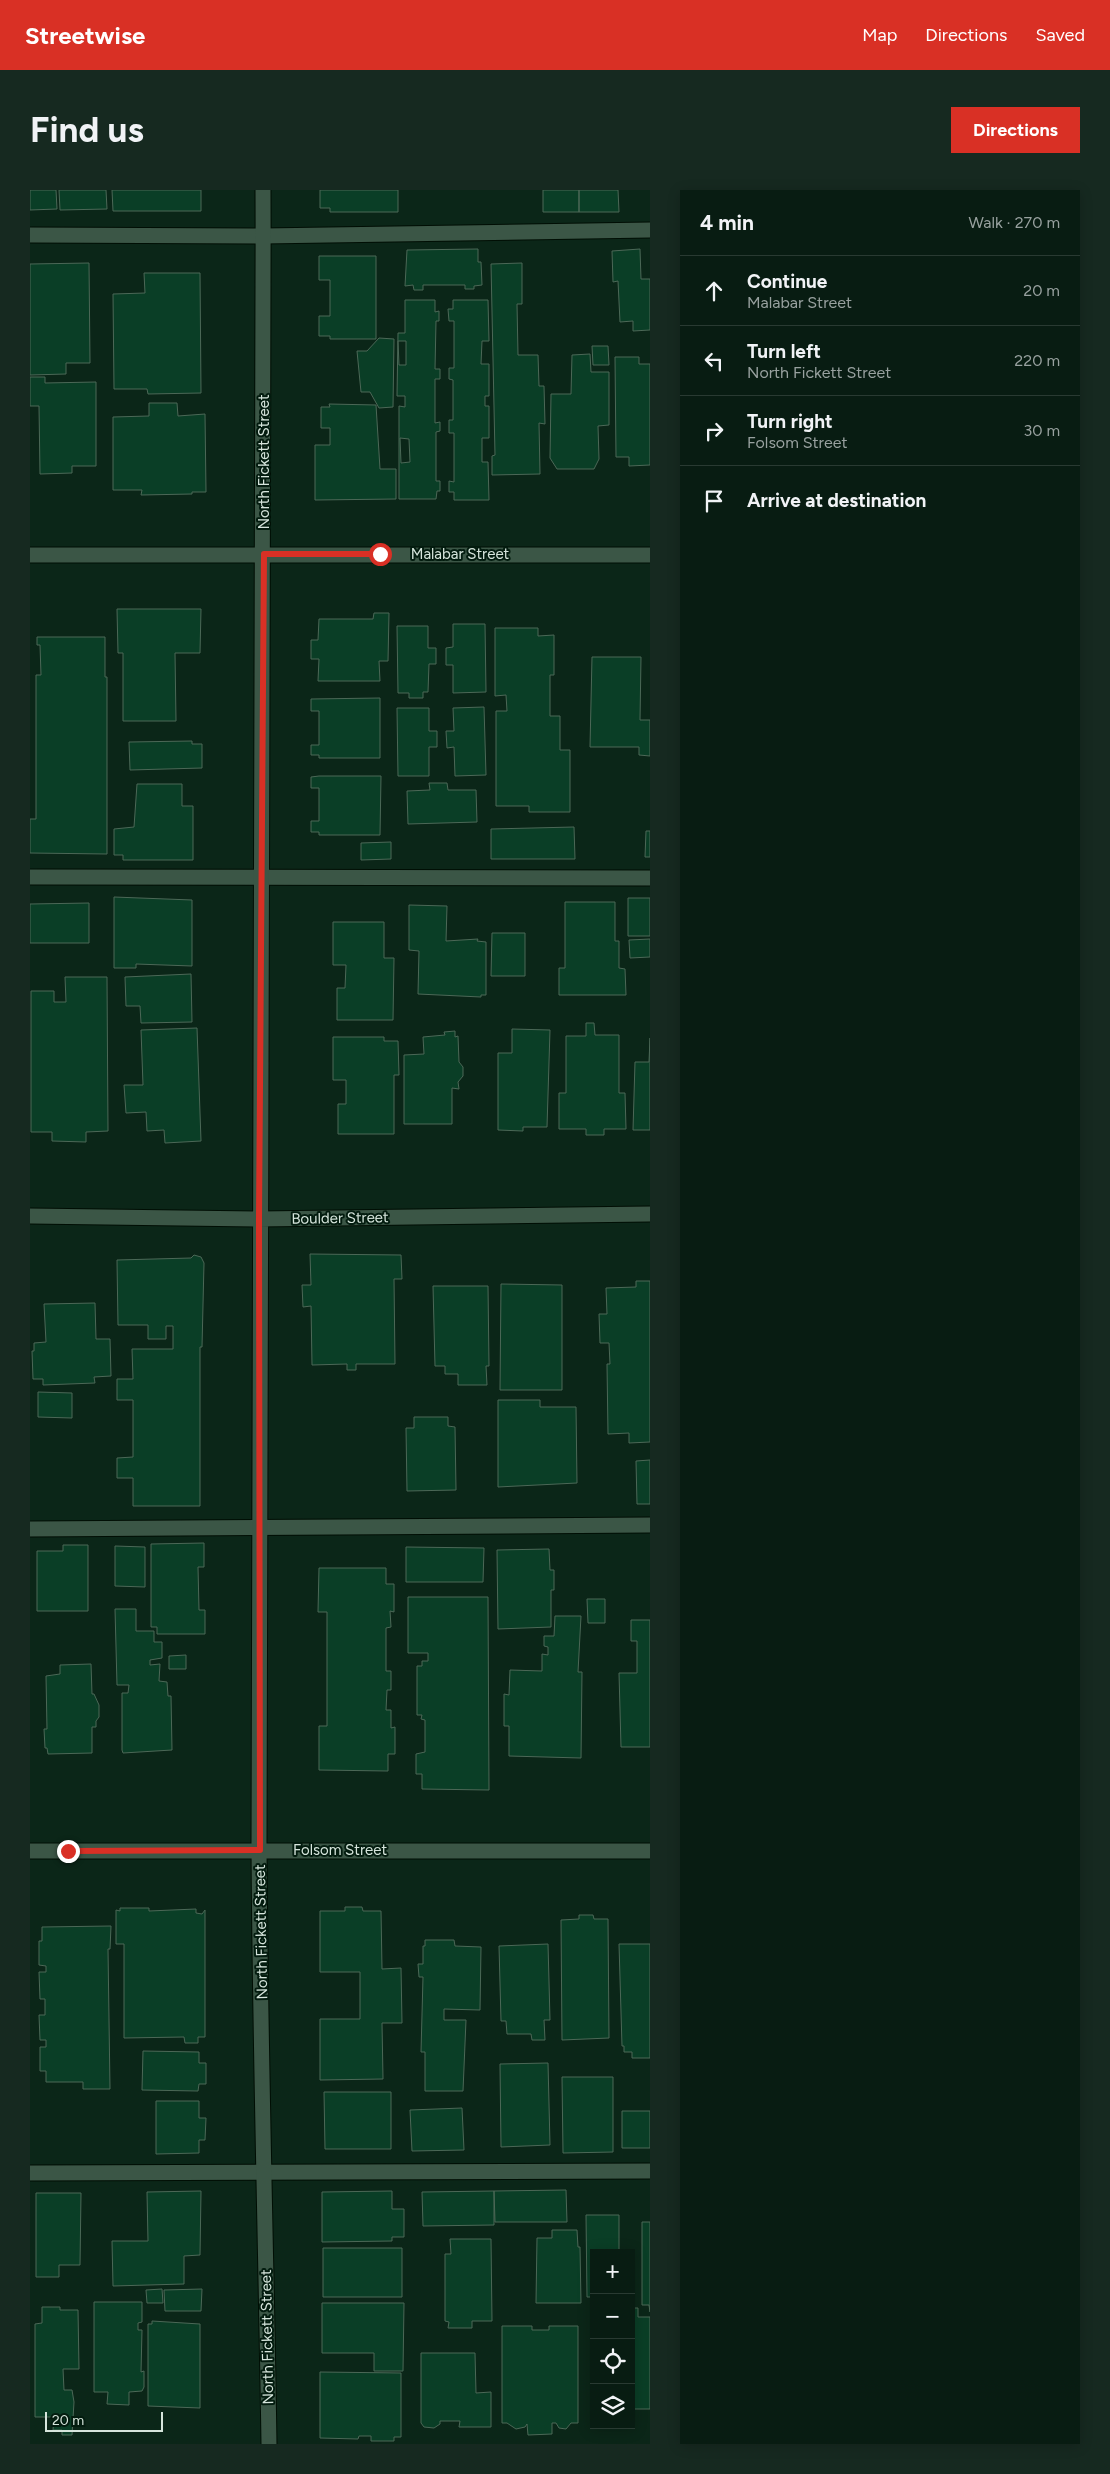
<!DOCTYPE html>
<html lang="en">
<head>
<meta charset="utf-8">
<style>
	:root { --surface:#081c12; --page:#162920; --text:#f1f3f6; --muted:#98a19f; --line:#293a32; --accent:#d93025 }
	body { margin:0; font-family:Figtree,sans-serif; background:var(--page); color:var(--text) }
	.controls { position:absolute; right:15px; bottom:15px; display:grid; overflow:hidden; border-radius:0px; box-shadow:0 2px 12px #0003 }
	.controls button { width:45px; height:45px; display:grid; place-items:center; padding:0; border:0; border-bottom:1px solid var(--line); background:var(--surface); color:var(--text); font:25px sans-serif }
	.scale { position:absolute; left:15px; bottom:12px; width:118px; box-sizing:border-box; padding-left:5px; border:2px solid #d6e5dc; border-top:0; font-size:14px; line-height:18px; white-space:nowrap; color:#d6e5dc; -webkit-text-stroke:4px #031c0f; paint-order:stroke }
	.stop { position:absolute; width:15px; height:15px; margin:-11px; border:4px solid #d93025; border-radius:50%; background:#fff }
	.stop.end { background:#d93025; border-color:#fff; box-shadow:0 1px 5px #0008 }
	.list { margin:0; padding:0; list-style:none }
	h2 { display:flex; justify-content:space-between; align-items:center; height:65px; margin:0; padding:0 20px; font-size:21px }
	h2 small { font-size:16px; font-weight:400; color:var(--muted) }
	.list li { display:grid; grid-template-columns:32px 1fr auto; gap:15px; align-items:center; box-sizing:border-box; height:70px; padding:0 20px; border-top:1px solid var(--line) }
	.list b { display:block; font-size:19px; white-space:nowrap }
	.list p { margin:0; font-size:16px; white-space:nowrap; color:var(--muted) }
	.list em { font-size:16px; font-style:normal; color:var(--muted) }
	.icon { flex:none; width:28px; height:28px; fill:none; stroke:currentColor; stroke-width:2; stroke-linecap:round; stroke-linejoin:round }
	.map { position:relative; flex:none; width:620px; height:2254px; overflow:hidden; border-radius:0px }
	header { display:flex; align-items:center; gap:30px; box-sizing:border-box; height:70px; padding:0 25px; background:var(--accent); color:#fff }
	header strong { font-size:24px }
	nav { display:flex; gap:28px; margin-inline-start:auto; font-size:18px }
	.intro { display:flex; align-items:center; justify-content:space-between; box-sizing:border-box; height:120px; padding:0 30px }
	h1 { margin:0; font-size:35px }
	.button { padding:12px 22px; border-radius:0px; background:var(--accent); color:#fff; font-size:18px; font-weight:700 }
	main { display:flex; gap:30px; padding:0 30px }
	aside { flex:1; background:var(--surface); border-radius:0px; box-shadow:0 2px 12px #0003 }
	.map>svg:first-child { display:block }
	.building { fill:#0a3e26; stroke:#4c6857; fill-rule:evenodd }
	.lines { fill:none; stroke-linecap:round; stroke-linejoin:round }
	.service-casing { stroke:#000e04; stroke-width:17 }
	.minor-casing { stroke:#000e04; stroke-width:17 }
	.service { stroke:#3b5646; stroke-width:15 }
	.minor { stroke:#3b5646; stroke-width:15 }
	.route { stroke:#d93025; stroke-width:6 }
	.labels { text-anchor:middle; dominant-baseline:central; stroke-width:4; stroke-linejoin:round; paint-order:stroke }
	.street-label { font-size:15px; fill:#d6e5dc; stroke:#031c0f }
</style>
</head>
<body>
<header>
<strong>Streetwise</strong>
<nav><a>Map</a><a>Directions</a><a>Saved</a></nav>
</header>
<div class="intro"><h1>Find us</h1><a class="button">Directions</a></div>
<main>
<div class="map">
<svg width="620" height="2254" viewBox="0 0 620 2254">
	<rect width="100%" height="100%" fill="#0b2618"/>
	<!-- building -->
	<path class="building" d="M 0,0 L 26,0 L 27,19 L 0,20 Z
		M 29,0 L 76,0 L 77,19 L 30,20 Z
		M 82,0 L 171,0 L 171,21 L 83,21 Z
		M 290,0 L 368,0 L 368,22 L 300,22 L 300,18 L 290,18 Z
		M 513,0 L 549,0 L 549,22 L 513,22 Z
		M 549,0 L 588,0 L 589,22 L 549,22 Z
		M 448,59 L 448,72 L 451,72 L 452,95 L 444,96 L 444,99 L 435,99 L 435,95 L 393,95 L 393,100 L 384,100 L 383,95 L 375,96 L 377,60 Z
		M 610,59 L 611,89 L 620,89 L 620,140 L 603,141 L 603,131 L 590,132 L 588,91 L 583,92 L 582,61 Z
		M 289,66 L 346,66 L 346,149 L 300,149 L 300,146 L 289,146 L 289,126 L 300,126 L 300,90 L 289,90 Z
		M 59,73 L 60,173 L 36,173 L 36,184 L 0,185 L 0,74 Z
		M 492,73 L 492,114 L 487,114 L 488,165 L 508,165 L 509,196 L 514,196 L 515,234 L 509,233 L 510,284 L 462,285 L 462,266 L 465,265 L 461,74 Z
		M 114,83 L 170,83 L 171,203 L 118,204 L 117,199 L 84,199 L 83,104 L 115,103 Z
		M 375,110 L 405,110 L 405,122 L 409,121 L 409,131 L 406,131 L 405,179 L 410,179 L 410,189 L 405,189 L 405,233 L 410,232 L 410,241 L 406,242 L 406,291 L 410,291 L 410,301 L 407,301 L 406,309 L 369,309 L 369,216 L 375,217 L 375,206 L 367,206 L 368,143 L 375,143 ZM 368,151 L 376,151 L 376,175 L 369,175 ZM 370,248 L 379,249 L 380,272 L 371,273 Z
		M 423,110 L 458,110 L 459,151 L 452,151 L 451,174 L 459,174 L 459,206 L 455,206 L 455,216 L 459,216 L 459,248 L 452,248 L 452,272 L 458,272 L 459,310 L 424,310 L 424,302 L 419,302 L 419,291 L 424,292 L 424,243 L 419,243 L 419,230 L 423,230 L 423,190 L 419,189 L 419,178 L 424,178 L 424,131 L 419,131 L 418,119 L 423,119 Z
		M 349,148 L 364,149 L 363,217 L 349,218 L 340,202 L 331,202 L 327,161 L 337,161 Z
		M 562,156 L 578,156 L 579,175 L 563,175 Z
		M 560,164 L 561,182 L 579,182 L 579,235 L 568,236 L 569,269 L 564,279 L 527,279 L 520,268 L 521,204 L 541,204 L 542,165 Z
		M 585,167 L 609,167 L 609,174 L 620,174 L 620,275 L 599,276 L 599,267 L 586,267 Z
		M 0,187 L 15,187 L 15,193 L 66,192 L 66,276 L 42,276 L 42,283 L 10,284 L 9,216 L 0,216 Z
		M 119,213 L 147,213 L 148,226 L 175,224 L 176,302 L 162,302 L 162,304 L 111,305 L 112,300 L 83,300 L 83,227 L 119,226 Z
		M 299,214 L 346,215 L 350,279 L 366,279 L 366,309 L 285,310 L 285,255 L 300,255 L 300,238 L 291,238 L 291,217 L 300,217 Z
		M 87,419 L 171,419 L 170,463 L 145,463 L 146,531 L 93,531 L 93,463 L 88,463 Z
		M 344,423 L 359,423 L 358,471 L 349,471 L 350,491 L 288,491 L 289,469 L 281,469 L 281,450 L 288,450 L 289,429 L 343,429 Z
		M 423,434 L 455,434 L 456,502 L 423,503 L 423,475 L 416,475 L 416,458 L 423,457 Z
		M 367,436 L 398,436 L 398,458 L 406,458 L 406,474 L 399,474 L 398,502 L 393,502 L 393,508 L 379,508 L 379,503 L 368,503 Z
		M 465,438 L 508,438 L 508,446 L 524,445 L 524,485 L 520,485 L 520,526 L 530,526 L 530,560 L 540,560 L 540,622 L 499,622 L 499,616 L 466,616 L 466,521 L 477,521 L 476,505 L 465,506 Z
		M 7,447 L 75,447 L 75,487 L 77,487 L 77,664 L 0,663 L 0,629 L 6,629 L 6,485 L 11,485 L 10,455 L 7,455 Z
		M 562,467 L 611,467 L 610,530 L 620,530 L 620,566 L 609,565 L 609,557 L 560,557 Z
		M 350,508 L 350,568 L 289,568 L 289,565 L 281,565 L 281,555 L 289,555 L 289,521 L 281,521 L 281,509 Z
		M 454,517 L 456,585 L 425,586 L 424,557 L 417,558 L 416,541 L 424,541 L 423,518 Z
		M 367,518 L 399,518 L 399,541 L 407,541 L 407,557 L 399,557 L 399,586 L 368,586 Z
		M 162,551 L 162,554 L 172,554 L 172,578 L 100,580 L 99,552 Z
		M 289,586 L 351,586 L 350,645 L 289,645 L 289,642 L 281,642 L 281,631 L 289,631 L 289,598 L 281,598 L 281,587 Z
		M 399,593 L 417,593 L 418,600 L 446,600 L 447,632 L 378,634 L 377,601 L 400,600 Z
		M 107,594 L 152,594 L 152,616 L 163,616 L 163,670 L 93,670 L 93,665 L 84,665 L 84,639 L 104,637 Z
		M 544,637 L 545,669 L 461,669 L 461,639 Z
		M 616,641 L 620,641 L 620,667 L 615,667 Z
		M 361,652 L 361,669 L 331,670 L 331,653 Z
		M 84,707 L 162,710 L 162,776 L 106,774 L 106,778 L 84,778 Z
		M 598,708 L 620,708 L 620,746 L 598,746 Z
		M 535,712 L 585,712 L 585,751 L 589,751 L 589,778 L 595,779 L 596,805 L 529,805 L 529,778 L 535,778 Z
		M 59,713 L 59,753 L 0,753 L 0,714 Z
		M 379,715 L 417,716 L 416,751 L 448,749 L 447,751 L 456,752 L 456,805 L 451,805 L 451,807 L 388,804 L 389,761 L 379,760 Z
		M 303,732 L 354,732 L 354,768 L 364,768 L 363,830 L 307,830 L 307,798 L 315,798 L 316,775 L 303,775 Z
		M 462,743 L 495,743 L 495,786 L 461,786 Z
		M 620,749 L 620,767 L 600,768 L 599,750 Z
		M 161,784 L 162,832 L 111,833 L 110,816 L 96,816 L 95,787 Z
		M 35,787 L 77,787 L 78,941 L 56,942 L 56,952 L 22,951 L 22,942 L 1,942 L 1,801 L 24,801 L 24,812 L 36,812 Z
		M 556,833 L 564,833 L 565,845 L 589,845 L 589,903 L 595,903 L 596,939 L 574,939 L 574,945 L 556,945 L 556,939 L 529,939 L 529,903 L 536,903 L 536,846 L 556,846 Z
		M 167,838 L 171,951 L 135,953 L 134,940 L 117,941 L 116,922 L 96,923 L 94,895 L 113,895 L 111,840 Z
		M 482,839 L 520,840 L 517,937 L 493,937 L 493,941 L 468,940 L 468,863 L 482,863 Z
		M 425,841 L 425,847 L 428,846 L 429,872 L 433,877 L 433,886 L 428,892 L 429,899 L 422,898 L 422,934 L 374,934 L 374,865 L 394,864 L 393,847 L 415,845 L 414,842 Z
		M 303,847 L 354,847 L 354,851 L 368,851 L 369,885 L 364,885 L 364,944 L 308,944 L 308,914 L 316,914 L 316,890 L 303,890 Z
		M 620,848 L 620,940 L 603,940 L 605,872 L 619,872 Z
		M 280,1064 L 371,1065 L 372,1089 L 364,1089 L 365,1174 L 326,1174 L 326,1180 L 317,1180 L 317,1174 L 282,1175 L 281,1116 L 273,1117 L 272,1095 L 281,1095 Z
		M 164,1065 L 171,1067 L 174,1073 L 172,1157 L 170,1157 L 170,1316 L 103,1316 L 103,1288 L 87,1288 L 87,1268 L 103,1267 L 103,1210 L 87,1210 L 87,1189 L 103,1189 L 102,1159 L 143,1159 L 143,1136 L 136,1136 L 136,1149 L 118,1149 L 118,1135 L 88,1135 L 87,1070 L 161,1068 Z
		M 606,1091 L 620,1091 L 620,1252 L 599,1253 L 599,1243 L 578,1244 L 577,1174 L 580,1174 L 579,1153 L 570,1153 L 569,1124 L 577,1124 L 576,1098 L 606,1097 Z
		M 471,1094 L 532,1095 L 532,1200 L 470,1200 Z
		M 403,1096 L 458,1096 L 459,1176 L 456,1176 L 457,1195 L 428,1195 L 428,1184 L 415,1184 L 415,1176 L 405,1176 Z
		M 65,1113 L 66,1149 L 80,1149 L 81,1186 L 64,1187 L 65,1193 L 13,1195 L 13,1189 L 3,1189 L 2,1161 L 4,1161 L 4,1153 L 16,1152 L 14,1114 Z
		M 8,1202 L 42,1203 L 42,1228 L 8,1227 Z
		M 468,1210 L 510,1210 L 510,1217 L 546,1217 L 547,1293 L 468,1297 Z
		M 384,1227 L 418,1227 L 418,1236 L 425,1237 L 426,1300 L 377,1301 L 376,1238 L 384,1238 Z
		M 620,1270 L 620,1314 L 607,1314 L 606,1271 Z
		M 174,1353 L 174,1377 L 168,1377 L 169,1420 L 175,1420 L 175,1444 L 127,1444 L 127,1437 L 121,1437 L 121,1354 Z
		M 33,1355 L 58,1355 L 58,1421 L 7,1421 L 7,1361 L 33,1361 Z
		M 85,1356 L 115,1357 L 115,1397 L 85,1396 Z
		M 376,1357 L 454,1358 L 453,1392 L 376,1392 Z
		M 519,1359 L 520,1380 L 524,1380 L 524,1400 L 521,1400 L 521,1437 L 468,1439 L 467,1360 Z
		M 289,1378 L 356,1378 L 356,1394 L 364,1394 L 364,1422 L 360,1421 L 361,1437 L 356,1438 L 356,1481 L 361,1481 L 361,1500 L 357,1500 L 356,1520 L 361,1520 L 361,1538 L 365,1537 L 365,1564 L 358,1564 L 358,1581 L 289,1580 L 289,1536 L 297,1536 L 297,1422 L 288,1422 Z
		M 378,1407 L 458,1407 L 459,1600 L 392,1599 L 392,1584 L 386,1584 L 386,1564 L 395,1562 L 395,1530 L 391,1529 L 392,1525 L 387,1525 L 387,1476 L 392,1476 L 392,1471 L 398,1471 L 398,1463 L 378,1463 Z
		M 557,1409 L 575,1409 L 575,1433 L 558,1433 Z
		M 85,1419 L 106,1419 L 106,1441 L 124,1441 L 124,1452 L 132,1452 L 132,1468 L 120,1470 L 120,1475 L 130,1474 L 129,1491 L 137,1492 L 138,1506 L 141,1506 L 142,1560 L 93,1563 L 92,1560 L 92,1503 L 98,1503 L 99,1495 L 87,1495 Z
		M 525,1426 L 551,1426 L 548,1482 L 552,1482 L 551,1568 L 479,1566 L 479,1536 L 474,1536 L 474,1504 L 479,1505 L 480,1480 L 512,1481 L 512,1464 L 518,1465 L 518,1457 L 514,1456 L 514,1446 L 524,1446 Z
		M 601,1430 L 620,1430 L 620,1557 L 591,1557 L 589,1483 L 607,1483 L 607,1451 L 601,1451 Z
		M 156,1465 L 156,1479 L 139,1479 L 139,1466 Z
		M 61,1474 L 62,1504 L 64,1504 L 69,1515 L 69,1527 L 66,1531 L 66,1537 L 62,1537 L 62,1563 L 18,1564 L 17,1558 L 15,1558 L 14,1539 L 17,1539 L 16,1486 L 30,1484 L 30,1475 Z
		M 315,1717 L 332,1717 L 333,1721 L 351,1721 L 352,1779 L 371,1778 L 372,1833 L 352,1833 L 353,1889 L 290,1890 L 290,1829 L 330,1829 L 330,1782 L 290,1782 L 290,1721 L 315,1721 Z
		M 90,1718 L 119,1718 L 119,1721 L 166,1719 L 166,1723 L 172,1724 L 175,1720 L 175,1847 L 168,1847 L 168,1853 L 155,1853 L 154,1847 L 94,1848 L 94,1754 L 86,1754 L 86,1720 L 90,1721 Z
		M 549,1725 L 563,1725 L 564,1729 L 578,1729 L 579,1848 L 532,1850 L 531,1730 L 549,1729 Z
		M 81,1736 L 80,1759 L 78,1759 L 80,1899 L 53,1899 L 53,1892 L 16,1892 L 16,1881 L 10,1881 L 10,1857 L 16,1857 L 16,1850 L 10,1850 L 9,1825 L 15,1825 L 15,1809 L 10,1809 L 9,1782 L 16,1782 L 16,1776 L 9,1775 L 9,1751 L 12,1751 L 12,1737 Z
		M 395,1750 L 424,1750 L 425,1756 L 451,1757 L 450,1820 L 414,1819 L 414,1830 L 436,1830 L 433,1901 L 395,1901 L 395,1862 L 391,1862 L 393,1787 L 389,1787 L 388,1774 L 393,1774 L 393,1756 L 395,1756 Z
		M 518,1754 L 520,1830 L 514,1830 L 515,1850 L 502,1850 L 501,1844 L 477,1844 L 476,1831 L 471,1831 L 469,1756 Z
		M 589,1754 L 620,1754 L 620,1868 L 602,1868 L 602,1862 L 594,1862 L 594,1856 L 592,1856 Z
		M 113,1861 L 169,1862 L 169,1873 L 176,1873 L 176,1894 L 169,1894 L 168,1901 L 112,1900 Z
		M 518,1873 L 520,1955 L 471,1957 L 470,1874 Z
		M 532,1887 L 583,1887 L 583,1962 L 533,1963 Z
		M 294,1902 L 361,1902 L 361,1959 L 295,1959 Z
		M 126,1911 L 169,1911 L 169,1928 L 176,1928 L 175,1950 L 169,1950 L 169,1963 L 126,1964 Z
		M 432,1918 L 434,1960 L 382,1961 L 380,1920 Z
		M 592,1921 L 620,1921 L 620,1958 L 592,1958 Z
		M 536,2000 L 537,2032 L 465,2032 L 464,2001 Z
		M 171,2001 L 170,2065 L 154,2066 L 154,2094 L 83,2096 L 82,2051 L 118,2051 L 117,2002 Z
		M 362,2001 L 362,2019 L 374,2019 L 374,2047 L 362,2047 L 362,2051 L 292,2052 L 292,2002 Z
		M 464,2001 L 464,2035 L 393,2036 L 392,2002 Z
		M 6,2003 L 51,2003 L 50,2075 L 29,2075 L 29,2087 L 6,2087 Z
		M 556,2025 L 589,2025 L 589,2063 L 564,2063 L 564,2107 L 557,2107 Z
		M 612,2032 L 620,2032 L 620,2122 L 619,2115 L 612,2115 Z
		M 522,2040 L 547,2040 L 548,2057 L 550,2057 L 551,2113 L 506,2113 L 507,2048 L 522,2048 Z
		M 420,2049 L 461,2049 L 462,2131 L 442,2131 L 442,2138 L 418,2138 L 419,2132 L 415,2131 L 415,2064 L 421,2064 Z
		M 293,2058 L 372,2058 L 372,2107 L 293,2107 Z
		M 132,2099 L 133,2113 L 117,2113 L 116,2100 Z
		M 172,2099 L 171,2121 L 135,2121 L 134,2100 Z
		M 64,2112 L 112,2112 L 112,2132 L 108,2133 L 108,2140 L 112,2140 L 111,2182 L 114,2181 L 114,2197 L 112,2201 L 99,2202 L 99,2215 L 77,2214 L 78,2202 L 64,2202 Z
		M 292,2113 L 374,2113 L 373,2181 L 344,2181 L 344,2163 L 292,2163 Z
		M 12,2117 L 30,2117 L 30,2120 L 48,2120 L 49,2179 L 33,2179 L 34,2200 L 42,2200 L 44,2212 L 42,2245 L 32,2245 L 32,2240 L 23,2240 L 24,2227 L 5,2227 L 5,2134 L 12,2133 Z
		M 601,2118 L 608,2118 L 608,2127 L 620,2127 L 620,2219 L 601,2219 Z
		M 122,2131 L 170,2134 L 170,2218 L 118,2216 L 118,2134 L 122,2134 Z
		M 472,2136 L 502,2136 L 502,2140 L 519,2140 L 519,2136 L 548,2136 L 548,2233 L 541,2233 L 536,2239 L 529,2238 L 526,2233 L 522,2233 L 522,2244 L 498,2245 L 497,2234 L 495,2237 L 486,2239 L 477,2233 L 472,2233 Z
		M 391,2163 L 445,2163 L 446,2203 L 461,2202 L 461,2237 L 429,2237 L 430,2231 L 410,2231 L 410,2234 L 404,2238 L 394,2237 L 391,2233 Z
		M 290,2182 L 371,2183 L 371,2247 L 364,2247 L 364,2251 L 341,2251 L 341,2246 L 329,2246 L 328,2249 L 290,2248 Z"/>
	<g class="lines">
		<defs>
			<path id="service" d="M 0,45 L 233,46 L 620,40
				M 0,687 L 620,688
				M 0,1339 L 620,1335
				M 0,1983 L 620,1981"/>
			<path id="minor" d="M 233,0 C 235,551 227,1102 229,1654 C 230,1854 236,2054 239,2254
				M 0,365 L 620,365
				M 0,1026 L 229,1029 L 620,1024
				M 0,1661 L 620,1661"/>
		</defs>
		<!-- service casing -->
		<use href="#service" class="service-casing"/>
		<!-- minor casing -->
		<use href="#minor" class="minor-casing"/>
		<!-- service -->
		<use href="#service" class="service"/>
		<!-- minor -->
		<use href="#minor" class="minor"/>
	</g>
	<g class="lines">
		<!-- route -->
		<path class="route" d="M 38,1661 L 230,1660 L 229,1029 L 234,364 L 350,364"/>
	</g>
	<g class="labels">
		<!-- street labels -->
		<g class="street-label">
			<text transform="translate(234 272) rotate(-90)">North Fickett Street</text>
			<text x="430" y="364">Malabar Street</text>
			<text transform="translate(310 1028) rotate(-1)">Boulder Street</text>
			<text x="310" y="1660">Folsom Street</text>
			<text transform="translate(231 1742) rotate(-91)">North Fickett Street</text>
			<text transform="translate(237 2147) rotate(-91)">North Fickett Street</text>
		</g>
	</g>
</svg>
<div class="controls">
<button>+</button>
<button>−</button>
<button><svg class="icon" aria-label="locate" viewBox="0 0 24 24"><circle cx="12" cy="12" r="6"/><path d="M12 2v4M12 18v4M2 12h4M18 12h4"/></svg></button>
<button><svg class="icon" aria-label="layers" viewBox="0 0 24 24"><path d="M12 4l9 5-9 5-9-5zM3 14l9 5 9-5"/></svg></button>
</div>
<div class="scale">20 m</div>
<div class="stop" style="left:350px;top:364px"></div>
<div class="stop end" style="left:38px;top:1661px"></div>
</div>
<aside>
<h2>4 min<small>Walk · 270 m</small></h2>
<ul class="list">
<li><svg class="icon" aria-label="ahead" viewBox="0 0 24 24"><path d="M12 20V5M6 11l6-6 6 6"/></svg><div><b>Continue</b><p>Malabar Street</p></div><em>20 m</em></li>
<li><svg class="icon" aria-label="left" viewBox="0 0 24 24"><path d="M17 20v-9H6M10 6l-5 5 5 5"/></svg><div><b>Turn left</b><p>North Fickett Street</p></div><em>220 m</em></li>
<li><svg class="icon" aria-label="right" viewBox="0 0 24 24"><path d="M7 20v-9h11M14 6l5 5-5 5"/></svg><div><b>Turn right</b><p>Folsom Street</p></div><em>30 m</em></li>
<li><svg class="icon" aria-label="arrive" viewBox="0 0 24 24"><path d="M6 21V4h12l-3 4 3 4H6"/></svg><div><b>Arrive at destination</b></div></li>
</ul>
</aside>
</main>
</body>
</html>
